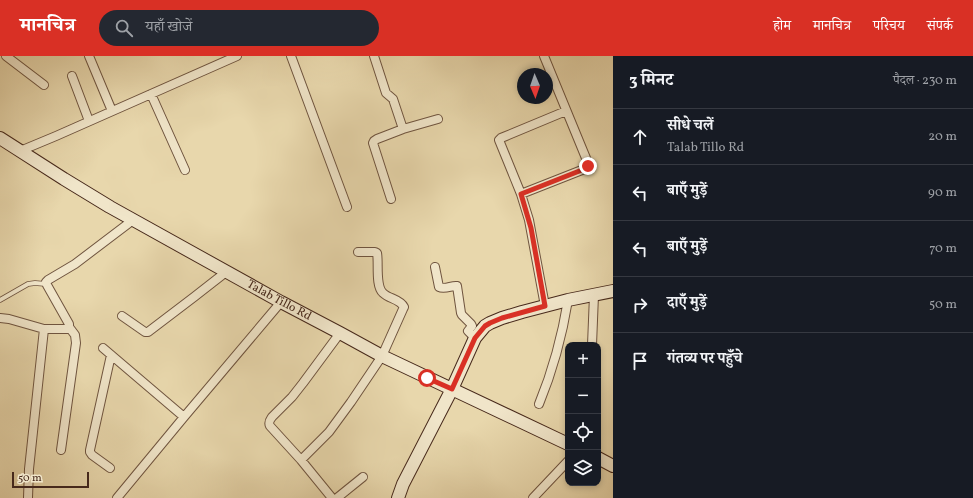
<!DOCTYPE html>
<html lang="hi">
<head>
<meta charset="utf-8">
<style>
	:root { --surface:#171b24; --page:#242831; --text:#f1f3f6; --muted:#9ea1a6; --line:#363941; --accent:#d93025 }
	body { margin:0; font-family:Vollkorn,"Noto Serif Devanagari",serif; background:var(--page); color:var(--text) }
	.controls { position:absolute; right:12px; bottom:12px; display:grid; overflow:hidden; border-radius:8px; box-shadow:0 2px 6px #0003 }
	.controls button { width:36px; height:36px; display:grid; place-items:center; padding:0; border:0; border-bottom:1px solid var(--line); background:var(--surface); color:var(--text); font:20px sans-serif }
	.compass { position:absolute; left:517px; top:12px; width:36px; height:36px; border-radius:50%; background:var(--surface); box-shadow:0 2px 6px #0003; rotate:178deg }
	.scale { position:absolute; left:12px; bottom:10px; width:77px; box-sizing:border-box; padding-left:4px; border:2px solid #47291b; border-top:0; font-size:11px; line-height:14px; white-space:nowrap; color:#47291b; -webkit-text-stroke:3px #f0e5c9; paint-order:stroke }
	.stop { position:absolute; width:12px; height:12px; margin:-9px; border:3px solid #d93025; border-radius:50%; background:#fff }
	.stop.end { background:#d93025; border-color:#fff; box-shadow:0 1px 4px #0008 }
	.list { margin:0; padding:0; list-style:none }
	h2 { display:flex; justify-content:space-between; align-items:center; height:52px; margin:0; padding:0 16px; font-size:17px }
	h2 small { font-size:13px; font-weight:400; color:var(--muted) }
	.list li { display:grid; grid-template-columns:26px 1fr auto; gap:12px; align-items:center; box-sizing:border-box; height:56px; padding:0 16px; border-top:1px solid var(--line) }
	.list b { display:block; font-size:15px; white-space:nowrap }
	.list p { margin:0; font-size:13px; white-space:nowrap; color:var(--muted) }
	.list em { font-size:13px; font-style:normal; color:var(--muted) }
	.icon { flex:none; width:22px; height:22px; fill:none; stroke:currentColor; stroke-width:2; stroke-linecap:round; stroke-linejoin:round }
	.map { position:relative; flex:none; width:613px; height:442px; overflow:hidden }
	header { display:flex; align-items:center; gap:24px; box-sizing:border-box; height:56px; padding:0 20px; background:var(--accent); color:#fff }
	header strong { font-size:19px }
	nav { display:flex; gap:22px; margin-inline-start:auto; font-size:14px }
	.search { width:280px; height:36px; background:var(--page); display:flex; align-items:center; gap:10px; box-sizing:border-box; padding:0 14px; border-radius:22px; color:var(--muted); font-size:15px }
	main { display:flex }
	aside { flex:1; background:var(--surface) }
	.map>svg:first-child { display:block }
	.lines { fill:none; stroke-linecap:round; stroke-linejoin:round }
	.lane-casing { stroke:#6f543f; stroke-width:5.5 }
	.street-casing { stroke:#6f543f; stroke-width:10 }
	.secondary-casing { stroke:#47291b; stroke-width:14 }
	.lane { stroke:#f0e5c9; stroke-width:4 }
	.street { stroke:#f0e5c9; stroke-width:8 }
	.secondary { stroke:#f0e5c9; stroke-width:12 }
	.route { stroke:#d93025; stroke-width:5 }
	.labels { text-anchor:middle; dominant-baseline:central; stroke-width:3; stroke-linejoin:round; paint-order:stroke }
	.street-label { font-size:12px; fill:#47291b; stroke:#f0e5c9 }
</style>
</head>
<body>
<header>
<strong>मानचित्र</strong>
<div class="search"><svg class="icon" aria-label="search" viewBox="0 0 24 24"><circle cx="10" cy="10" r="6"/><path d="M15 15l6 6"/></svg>यहाँ खोजें</div>
<nav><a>होम</a><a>मानचित्र</a><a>परिचय</a><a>संपर्क</a></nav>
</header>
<main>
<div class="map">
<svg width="613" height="442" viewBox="0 0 613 442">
	<rect width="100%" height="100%" fill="#e8d7ac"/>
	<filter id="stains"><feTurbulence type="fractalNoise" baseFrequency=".005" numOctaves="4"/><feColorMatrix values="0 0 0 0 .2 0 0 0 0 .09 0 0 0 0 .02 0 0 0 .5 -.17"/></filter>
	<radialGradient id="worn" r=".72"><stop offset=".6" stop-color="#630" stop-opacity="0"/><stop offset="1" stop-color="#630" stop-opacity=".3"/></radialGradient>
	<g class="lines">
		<defs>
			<path id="lane" d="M 0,244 L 28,228 L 35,227 L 46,228"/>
			<path id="street" d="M 6,0 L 44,29
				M 89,0 L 112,55
				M 291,0 L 347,151
				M 374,0 L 386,37 L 393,43 L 403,73 L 377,83 L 374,85 L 373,87 L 391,143
				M 72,20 L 89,65
				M 151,38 L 185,114
				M 403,73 L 438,63
				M 20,95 L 56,80 L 237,0
				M 521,138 L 587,112 L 588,110 L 588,107 L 544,0
				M 435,211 L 439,231 C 445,234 452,229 457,230 L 461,257 L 462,259 L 471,268 L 472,270 L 468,275 L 475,282
				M 545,250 L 529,164 L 521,138 L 499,84 L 501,82 L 506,80 L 566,55
				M 122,260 L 145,276 L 148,276 L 194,241 L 226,216
				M 0,262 L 9,263 L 44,273 L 67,273 L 69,271 L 69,268 L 47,229 L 46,226 L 48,224 L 75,208 L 133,164
				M 592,289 L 594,239
				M 103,292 L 184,361
				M 539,348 C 553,314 562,281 568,244
				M 61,394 L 76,287 L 75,279 L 69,271
				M 301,404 L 329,376 L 351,346 L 382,300 L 403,253 L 404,251 C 400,243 389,243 383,237 C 375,230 379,207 377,197 L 375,196 L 358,196
				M 110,412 L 92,399 L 90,396 L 90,394 L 111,299
				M 28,442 L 29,413 L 44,273
				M 117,442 L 184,361 L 281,246
				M 332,442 L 301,404 L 270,370 C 268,366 270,364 272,361 L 292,341 L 303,327 L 340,277
				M 337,442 L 363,421
				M 533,442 L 568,405"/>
			<g id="secondary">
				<path id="s1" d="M 0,82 L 64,123 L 110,151 L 281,246 L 340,277 L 382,300 L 568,388"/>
				<path d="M 598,402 L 613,410"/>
				<path d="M 398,442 L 403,428 L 452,333 L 475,282 L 485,270 L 490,267 L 502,262 L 522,256 L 568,244 L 613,235"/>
			</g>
		</defs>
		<!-- lane casing -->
		<use href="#lane" class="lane-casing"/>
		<!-- street casing -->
		<use href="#street" class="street-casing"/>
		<!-- secondary casing -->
		<use href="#secondary" class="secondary-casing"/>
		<!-- lane -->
		<use href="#lane" class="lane"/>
		<!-- street -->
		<use href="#street" class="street"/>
		<!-- secondary -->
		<use href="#secondary" class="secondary"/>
	</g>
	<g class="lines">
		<!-- route -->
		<path class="route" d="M 427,322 L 452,333 L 475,282 L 485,270 L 490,267 L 502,262 L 545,250 L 531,172 L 521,138 L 587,112 L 588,110"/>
	</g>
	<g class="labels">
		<!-- street labels -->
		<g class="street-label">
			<text stroke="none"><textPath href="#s1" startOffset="323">Talab Tillo Rd</textPath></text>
		</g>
	</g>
	<rect width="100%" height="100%" filter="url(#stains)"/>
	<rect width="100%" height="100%" fill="url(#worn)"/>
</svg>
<div class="controls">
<button>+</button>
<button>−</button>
<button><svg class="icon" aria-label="locate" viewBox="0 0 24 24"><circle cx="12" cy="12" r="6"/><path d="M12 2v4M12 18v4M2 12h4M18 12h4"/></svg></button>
<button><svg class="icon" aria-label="layers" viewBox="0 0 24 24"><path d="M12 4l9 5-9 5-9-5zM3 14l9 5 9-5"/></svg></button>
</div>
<svg class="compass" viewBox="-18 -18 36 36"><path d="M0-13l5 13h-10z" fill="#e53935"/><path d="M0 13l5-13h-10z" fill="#9ea1a6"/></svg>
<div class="scale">50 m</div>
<div class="stop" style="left:427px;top:322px"></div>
<div class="stop end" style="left:588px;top:110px"></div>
</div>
<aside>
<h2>3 मिनट<small>पैदल · 230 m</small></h2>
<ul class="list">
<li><svg class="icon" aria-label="ahead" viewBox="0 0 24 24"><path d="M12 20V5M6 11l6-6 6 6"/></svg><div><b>सीधे चलें</b><p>Talab Tillo Rd</p></div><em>20 m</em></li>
<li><svg class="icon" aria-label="left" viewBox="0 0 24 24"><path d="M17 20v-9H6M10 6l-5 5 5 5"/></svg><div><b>बाएँ मुड़ें</b></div><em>90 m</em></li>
<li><svg class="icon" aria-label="left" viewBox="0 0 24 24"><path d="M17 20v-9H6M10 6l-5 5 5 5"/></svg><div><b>बाएँ मुड़ें</b></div><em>70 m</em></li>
<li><svg class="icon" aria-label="right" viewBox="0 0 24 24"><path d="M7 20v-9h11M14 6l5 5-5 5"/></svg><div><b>दाएँ मुड़ें</b></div><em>50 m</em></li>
<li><svg class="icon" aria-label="arrive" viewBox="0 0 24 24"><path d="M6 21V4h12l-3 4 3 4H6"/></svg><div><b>गंतव्य पर पहुँचे</b></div></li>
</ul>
</aside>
</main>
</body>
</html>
